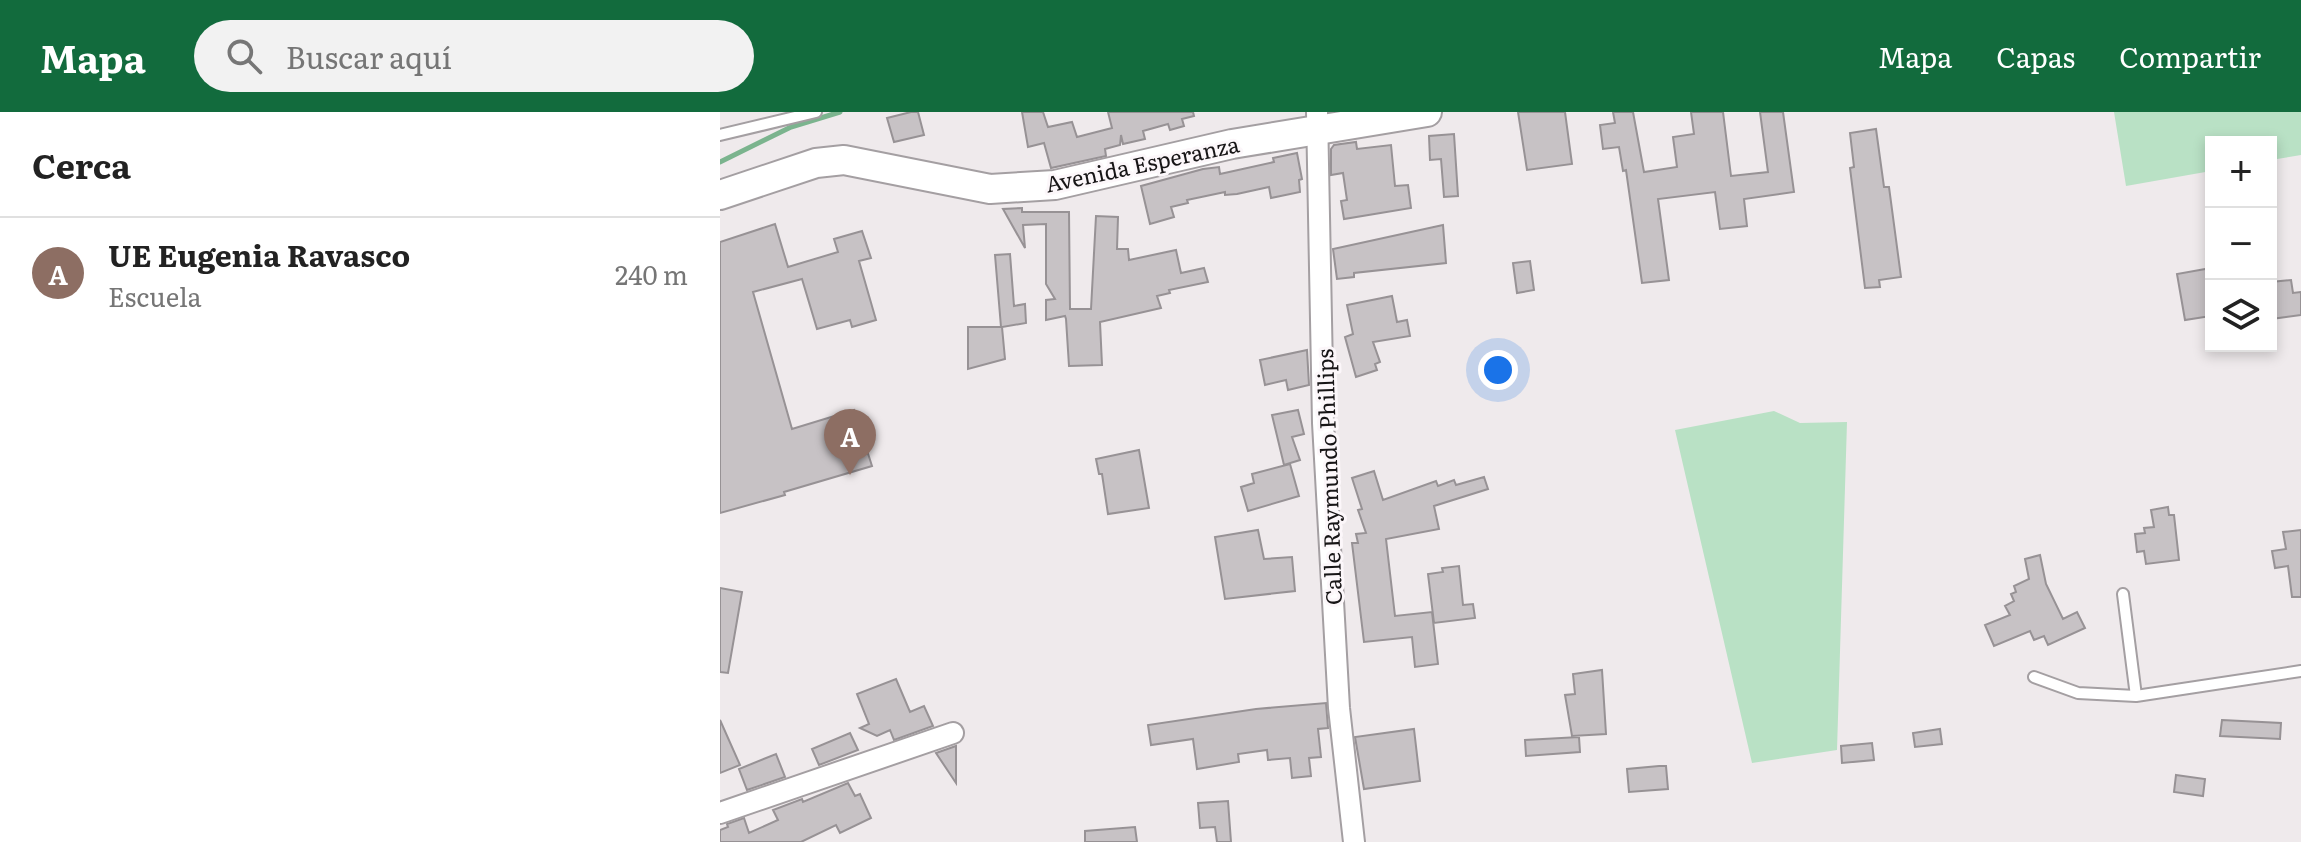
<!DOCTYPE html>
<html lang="es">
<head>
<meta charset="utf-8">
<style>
	:root { --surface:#fff; --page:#f2f2f2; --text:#222; --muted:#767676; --line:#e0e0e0; --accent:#126b3d }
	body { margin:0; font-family:Literata,serif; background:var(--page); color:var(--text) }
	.controls { position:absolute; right:24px; top:24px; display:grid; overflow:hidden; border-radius:0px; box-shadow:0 4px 12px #0003 }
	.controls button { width:72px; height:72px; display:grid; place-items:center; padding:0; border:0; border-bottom:2px solid var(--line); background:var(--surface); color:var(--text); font:40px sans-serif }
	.you { position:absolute; left:778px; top:258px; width:28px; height:28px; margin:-20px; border:6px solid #fff; border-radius:50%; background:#1a73e8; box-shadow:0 0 0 12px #1a73e833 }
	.badge { display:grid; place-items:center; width:52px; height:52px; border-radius:50%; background:var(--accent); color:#fff; font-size:26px; font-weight:700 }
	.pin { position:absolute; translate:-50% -66px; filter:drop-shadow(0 2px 4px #0008) }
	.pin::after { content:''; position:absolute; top:42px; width:28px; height:24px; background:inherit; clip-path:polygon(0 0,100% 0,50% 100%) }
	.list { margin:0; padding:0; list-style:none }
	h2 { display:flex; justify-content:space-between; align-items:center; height:104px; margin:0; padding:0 32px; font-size:34px }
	h2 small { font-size:26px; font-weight:400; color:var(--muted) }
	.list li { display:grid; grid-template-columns:52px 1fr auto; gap:24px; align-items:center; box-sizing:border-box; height:112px; padding:0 32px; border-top:2px solid var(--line) }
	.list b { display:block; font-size:30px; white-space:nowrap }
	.list p { margin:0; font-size:26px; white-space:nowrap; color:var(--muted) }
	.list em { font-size:26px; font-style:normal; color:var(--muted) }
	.icon { flex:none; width:44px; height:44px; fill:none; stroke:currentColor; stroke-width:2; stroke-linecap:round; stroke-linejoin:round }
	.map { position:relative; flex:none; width:1581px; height:730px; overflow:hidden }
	header { display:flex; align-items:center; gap:48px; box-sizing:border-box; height:112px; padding:0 40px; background:var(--accent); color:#fff }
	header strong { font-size:38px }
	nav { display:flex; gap:44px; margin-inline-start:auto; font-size:28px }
	.search { width:560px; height:72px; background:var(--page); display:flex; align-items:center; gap:20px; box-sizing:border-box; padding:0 28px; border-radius:44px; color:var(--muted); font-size:30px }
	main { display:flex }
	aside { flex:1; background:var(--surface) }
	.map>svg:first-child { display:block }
	.green { fill:#b9e1c5 }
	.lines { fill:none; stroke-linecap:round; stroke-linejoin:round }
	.stream { stroke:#7bb48e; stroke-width:5 }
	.building { fill:#c7c2c5; stroke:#979295; stroke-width:2 }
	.service-casing { stroke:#a49fa2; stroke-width:14 }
	.minor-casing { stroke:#a49fa2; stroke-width:24 }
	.secondary-casing { stroke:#a49fa2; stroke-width:32 }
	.service { stroke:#fff; stroke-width:10 }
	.minor { stroke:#fff; stroke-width:20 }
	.secondary { stroke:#fff; stroke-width:28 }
	.labels { text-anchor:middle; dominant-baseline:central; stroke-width:6; stroke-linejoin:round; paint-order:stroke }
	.street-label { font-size:22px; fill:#171516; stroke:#fcf7fa }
</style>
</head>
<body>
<header>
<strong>Mapa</strong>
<div class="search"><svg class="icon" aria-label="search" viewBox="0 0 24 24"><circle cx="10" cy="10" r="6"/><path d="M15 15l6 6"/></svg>Buscar aquí</div>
<nav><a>Mapa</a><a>Capas</a><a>Compartir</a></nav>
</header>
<main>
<aside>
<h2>Cerca<small></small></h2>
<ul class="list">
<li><span class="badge" style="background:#8d6e63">A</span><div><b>UE Eugenia Ravasco</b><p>Escuela</p></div><em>240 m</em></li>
</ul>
</aside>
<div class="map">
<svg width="1581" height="730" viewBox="0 0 1581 730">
	<rect width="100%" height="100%" fill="#efeaec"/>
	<!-- green -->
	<path class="green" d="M 1394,0 L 1581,0 L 1581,43 L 1551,48 L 1551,30 L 1491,30 L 1491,59 L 1406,74 Z
		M 1054,299 L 1080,311 L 1127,310 L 1117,638 L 1032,651 L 955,318 Z"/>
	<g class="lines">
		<!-- stream -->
		<path class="stream" d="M 0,50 L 71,15 L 120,0"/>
	</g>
	<!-- building -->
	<path class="building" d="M 191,0 L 198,0 L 204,23 L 174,30 L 167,6 Z
		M 302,0 L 323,0 L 328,15 L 352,10 L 357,25 L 392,16 L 388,0 L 473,0 L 474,4 L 462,7 L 464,14 L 450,18 L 448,12 L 423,19 L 425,27 L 403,32 L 401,23 L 400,33 L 385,37 L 386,44 L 331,56 L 324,31 L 308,35 Z
		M 798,0 L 845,0 L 852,52 L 807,58 Z
		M 893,0 L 913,0 L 924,60 L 957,55 L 953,25 L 974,22 L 971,0 L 1003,0 L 1011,64 L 1048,60 L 1040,0 L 1063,0 L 1074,80 L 1024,87 L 1027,114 L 1000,117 L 995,80 L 938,87 L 949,168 L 922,171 L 906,58 L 903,59 L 899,35 L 883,37 L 880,13 L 895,11 Z
		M 1156,17 L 1164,75 L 1169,75 L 1181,165 L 1159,168 L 1160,175 L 1145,176 L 1130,56 L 1134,55 L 1130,21 Z
		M 734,22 L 738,84 L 724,85 L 721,47 L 710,48 L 709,24 Z
		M 636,30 L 637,37 L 671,33 L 675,74 L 688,73 L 691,96 L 624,107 L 621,89 L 627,88 L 623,61 L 611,63 L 611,37 L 614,33 Z
		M 577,41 L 582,67 L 579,68 L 580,80 L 551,86 L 549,75 L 517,82 L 505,83 L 505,80 L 467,88 L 468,91 L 451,95 L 454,105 L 430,112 L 421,74 L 483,57 L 499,55 L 500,62 L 554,50 L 553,46 Z
		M 302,96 L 302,100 L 349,100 L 350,197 L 371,197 L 376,104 L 398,105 L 397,137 L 408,137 L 409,148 L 456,138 L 461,161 L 484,156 L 488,170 L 449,178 L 450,181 L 437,184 L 441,196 L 380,210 L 382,253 L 349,254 L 346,207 L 345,204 L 326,208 L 326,188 L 335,187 L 326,172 L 326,112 L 303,113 L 305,136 L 283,97 Z
		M 55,112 L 68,155 L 118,140 L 114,127 L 142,119 L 151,146 L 139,149 L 156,208 L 132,215 L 130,208 L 97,217 L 82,167 L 33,180 L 72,317 L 134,298 L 152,354 L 64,380 L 65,383 L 0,401 L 0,130 Z
		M 723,113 L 726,151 L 634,161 L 634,165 L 617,167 L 613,137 Z
		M 290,142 L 294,194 L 305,192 L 306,211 L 282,215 L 285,247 L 248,257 L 248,215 L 281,215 L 275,143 Z
		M 810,149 L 814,178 L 797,181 L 793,151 Z
		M 1491,156 L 1491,204 L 1465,208 L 1457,162 Z
		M 1571,168 L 1573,181 L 1581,180 L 1581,203 L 1551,207 L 1551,170 Z
		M 672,184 L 677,210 L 687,208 L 690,224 L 653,230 L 660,250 L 655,252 L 657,258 L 636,265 L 625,225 L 633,222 L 627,193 Z
		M 587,238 L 589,273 L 568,278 L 566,268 L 545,273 L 540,248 Z
		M 578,298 L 584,322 L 572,325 L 580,348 L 564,353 L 552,303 Z
		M 419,338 L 429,396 L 388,402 L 382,362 L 379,362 L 376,347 Z
		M 570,352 L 579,384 L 528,399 L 521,375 L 534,371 L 532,362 Z
		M 654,359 L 663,388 L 716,369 L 718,374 L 734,368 L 736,373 L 764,365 L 768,377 L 714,394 L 719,417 L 666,427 L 675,504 L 712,500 L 718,552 L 695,555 L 692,525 L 644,530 L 632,431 L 638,431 L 636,422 L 646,421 L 638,398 L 642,397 L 632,366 Z
		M 1448,395 L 1449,403 L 1454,403 L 1459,448 L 1426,452 L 1424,439 L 1417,440 L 1415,422 L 1425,421 L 1424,416 L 1434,415 L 1431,398 Z
		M 538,418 L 544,447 L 572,445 L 575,479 L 505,487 L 495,425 Z
		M 1581,418 L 1581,485 L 1572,485 L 1568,454 L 1555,456 L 1552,439 L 1566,437 L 1563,420 Z
		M 1320,443 L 1326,472 L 1343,507 L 1357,500 L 1365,516 L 1328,533 L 1324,524 L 1314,528 L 1310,519 L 1274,534 L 1265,513 L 1290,503 L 1285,494 L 1294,489 L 1291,482 L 1296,480 L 1294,474 L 1309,467 L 1305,447 Z
		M 739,454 L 743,493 L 753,492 L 755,506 L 714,511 L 708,462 L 723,460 L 722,456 Z
		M 0,476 L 22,480 L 8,561 L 0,560 Z
		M 882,558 L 886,622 L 852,624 L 845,583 L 855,582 L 853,562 Z
		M 176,567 L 190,600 L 204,594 L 213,614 L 174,628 L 170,618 L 157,624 L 140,616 L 149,612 L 137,582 Z
		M 606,591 L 608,616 L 598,617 L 601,645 L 589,646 L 591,664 L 572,666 L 570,646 L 548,648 L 547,638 L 518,642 L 519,650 L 477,657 L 473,627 L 431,633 L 428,613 L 536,597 Z
		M 0,608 L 20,653 L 0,661 Z
		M 1502,608 L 1561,611 L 1560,627 L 1500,624 Z
		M 694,617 L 700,669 L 644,677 L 635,625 Z
		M 1220,617 L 1222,632 L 1195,635 L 1193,621 Z
		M 130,621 L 138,638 L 99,653 L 92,637 Z
		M 859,625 L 860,640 L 806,644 L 805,628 Z
		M 1152,631 L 1154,648 L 1122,651 L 1121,634 Z
		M 236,634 L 236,671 L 216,641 Z
		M 56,642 L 65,665 L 27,678 L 19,657 Z
		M 939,654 L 946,654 L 948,677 L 909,680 L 907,657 Z
		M 1456,663 L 1485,667 L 1483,684 L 1454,680 Z
		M 128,671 L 135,684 L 140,682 L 151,706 L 120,721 L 116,713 L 81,730 L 0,730 L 0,718 L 8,715 L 7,712 L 24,706 L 29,721 L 58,708 L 53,698 L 82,687 L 83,690 Z
		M 508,689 L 511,730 L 497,730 L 495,715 L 480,716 L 478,691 Z
		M 415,715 L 417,730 L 365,730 L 365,719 Z"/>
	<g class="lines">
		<defs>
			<path id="service" d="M 0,23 L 96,0
				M 1403,482 L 1416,584
				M 1314,565 L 1358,581 L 1416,584 L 1581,559"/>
			<path id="minor" d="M 597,0 L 603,311 L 619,596 L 634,730
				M 0,701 L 233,621"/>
			<path id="secondary" d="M 0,83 L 96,51 L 124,48 L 270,77 L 335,73 L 512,32 L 707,0"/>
		</defs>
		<!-- service casing -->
		<use href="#service" class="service-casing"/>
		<!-- minor casing -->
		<use href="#minor" class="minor-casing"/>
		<!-- secondary casing -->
		<use href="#secondary" class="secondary-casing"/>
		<!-- service -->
		<use href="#service" class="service"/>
		<!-- minor -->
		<use href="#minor" class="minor"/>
		<!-- secondary -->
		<use href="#secondary" class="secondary"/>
	</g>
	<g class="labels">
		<!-- street labels -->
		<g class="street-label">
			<text transform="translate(422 51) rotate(-12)">Avenida Esperanza</text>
			<text transform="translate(608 365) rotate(-92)">Calle Raymundo Phillips</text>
		</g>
	</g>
</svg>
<div class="controls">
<button>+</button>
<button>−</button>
<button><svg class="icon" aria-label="layers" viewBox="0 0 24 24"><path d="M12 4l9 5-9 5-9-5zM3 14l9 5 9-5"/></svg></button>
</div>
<div class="you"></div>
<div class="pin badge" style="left:130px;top:363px;background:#8d6e63">A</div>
</div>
</main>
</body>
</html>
